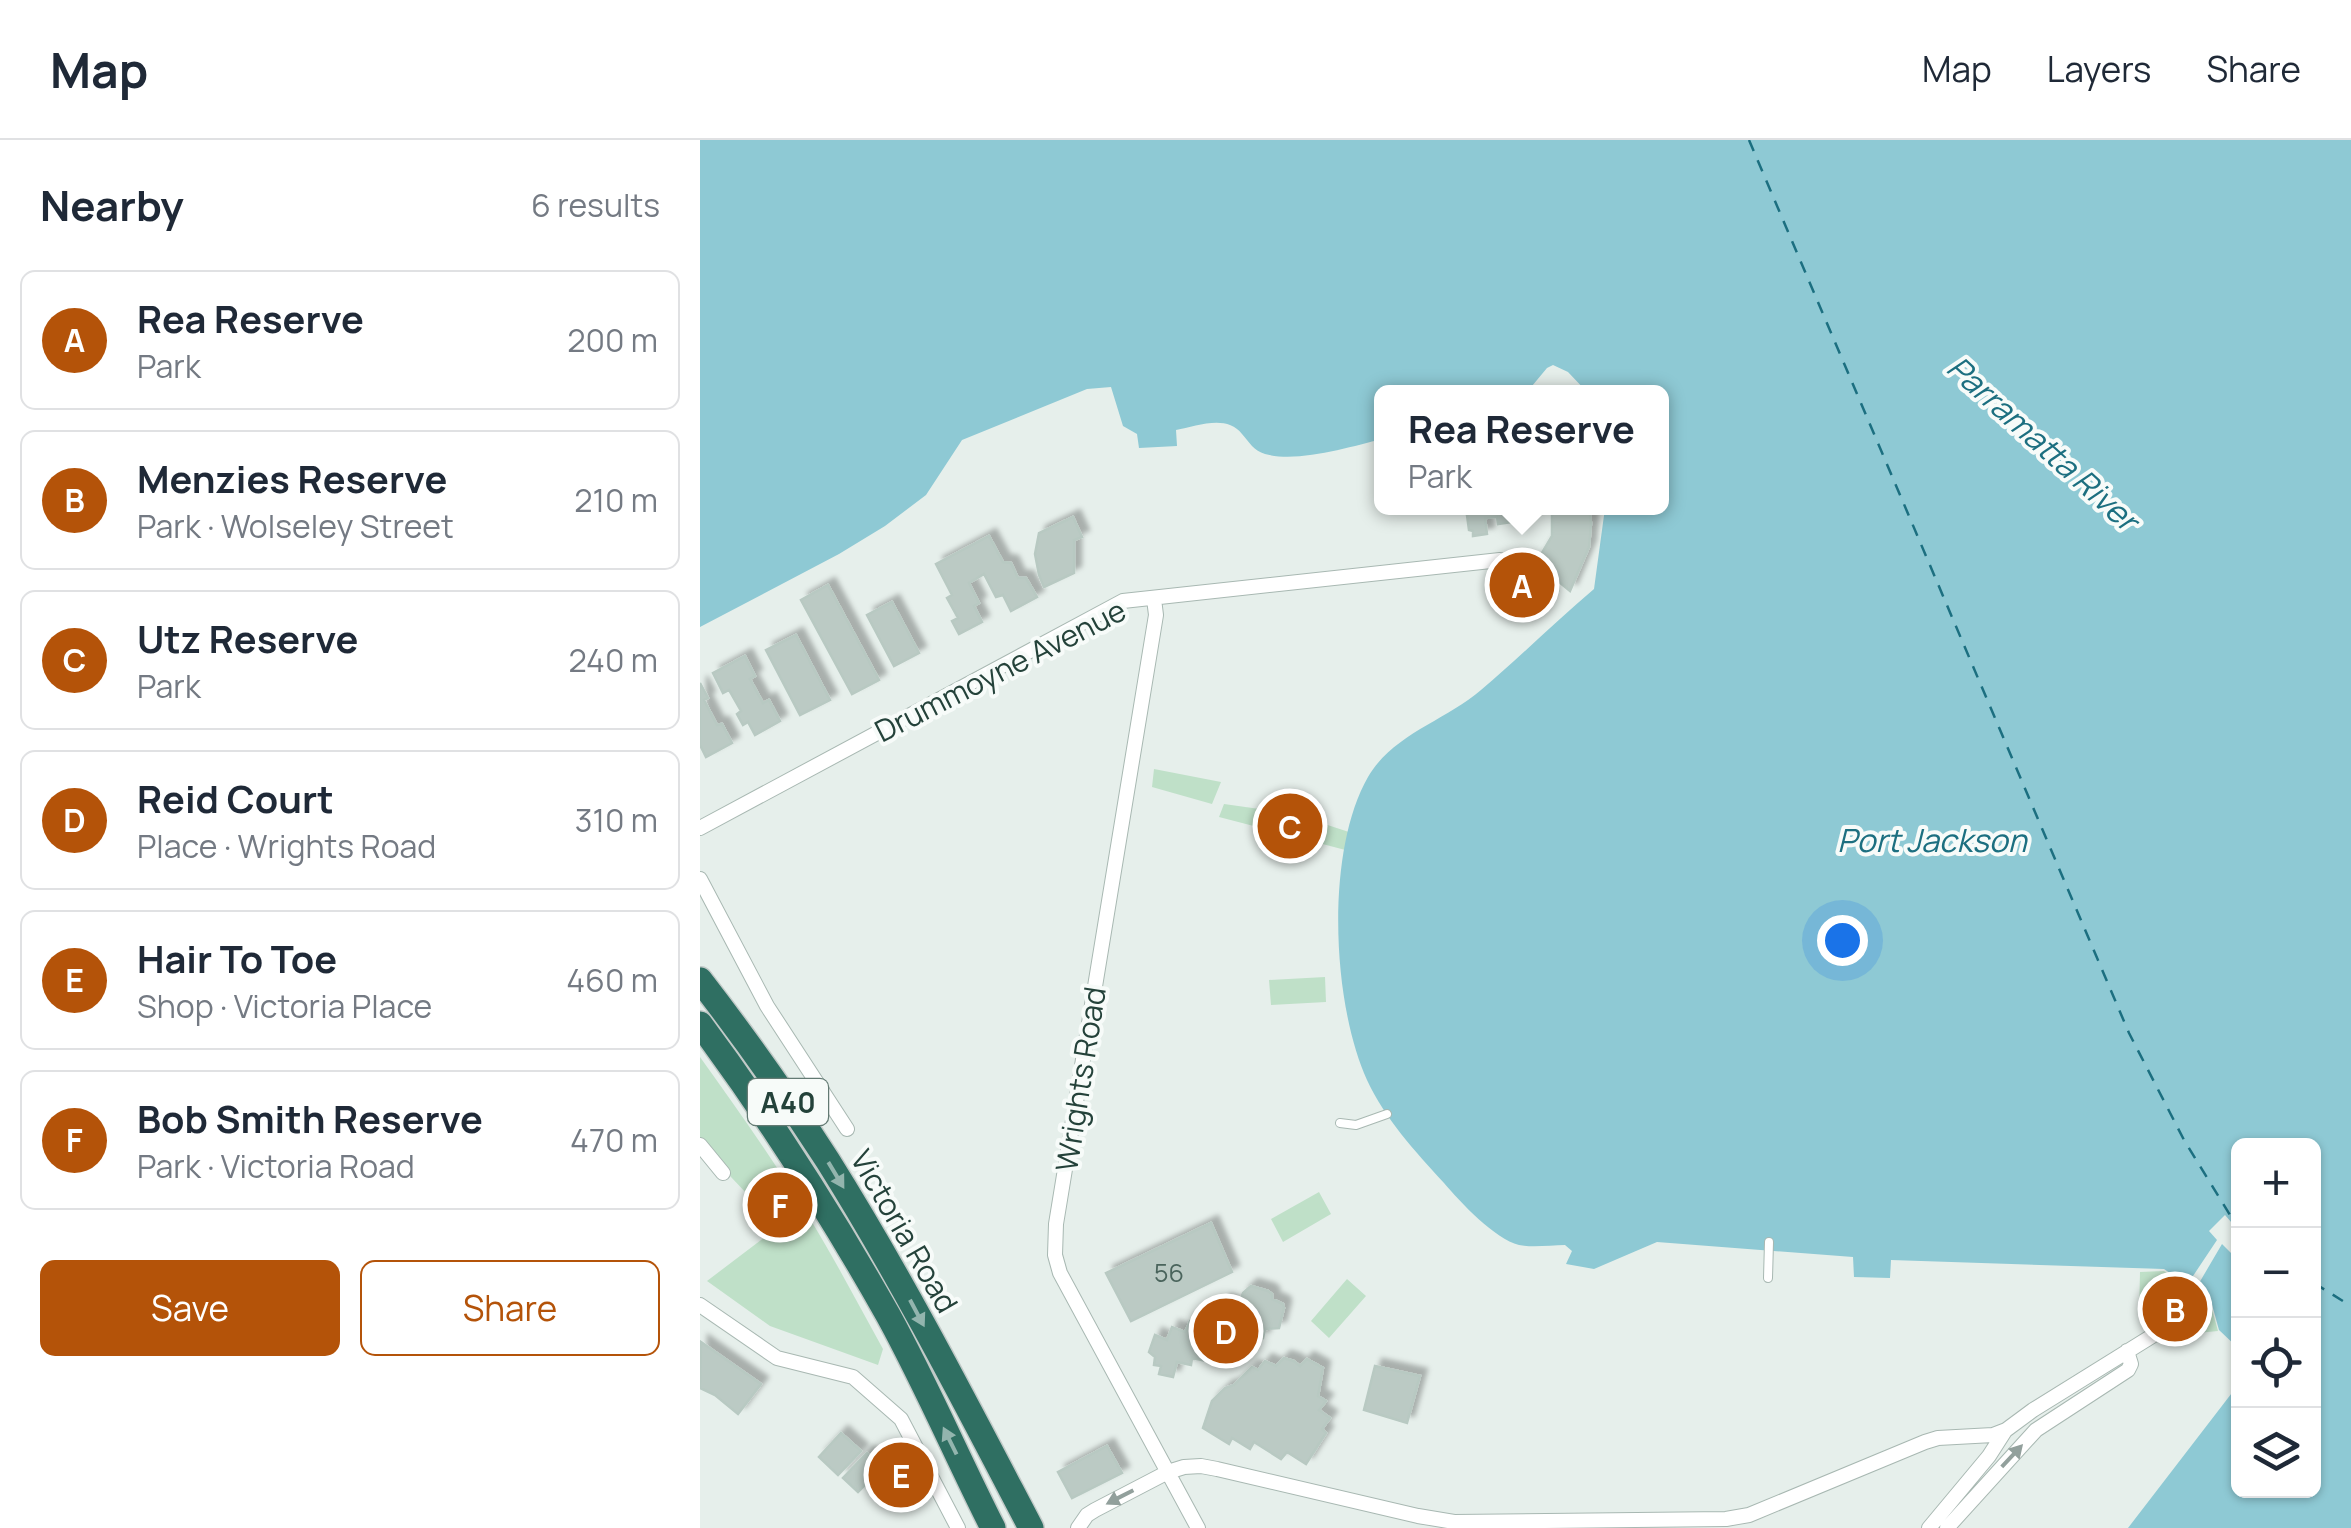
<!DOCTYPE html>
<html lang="en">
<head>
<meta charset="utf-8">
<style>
	:root { --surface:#fff; --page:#f6f6f7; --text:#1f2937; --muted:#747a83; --line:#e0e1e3; --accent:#b45309 }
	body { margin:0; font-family:Manrope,sans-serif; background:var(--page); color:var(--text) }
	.controls { position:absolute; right:30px; bottom:30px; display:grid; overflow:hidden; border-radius:15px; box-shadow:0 2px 8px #0004 }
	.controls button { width:90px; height:90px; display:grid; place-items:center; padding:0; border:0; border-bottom:2px solid var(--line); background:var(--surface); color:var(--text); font:50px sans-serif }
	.you { position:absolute; left:1142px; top:800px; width:35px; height:35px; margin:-25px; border:8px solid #fff; border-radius:50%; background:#1a73e8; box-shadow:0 0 0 15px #1a73e833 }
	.badge { display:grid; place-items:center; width:65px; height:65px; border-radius:50%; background:var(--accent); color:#fff; font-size:32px; font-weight:700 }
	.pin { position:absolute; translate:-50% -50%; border:5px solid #fff; box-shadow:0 2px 10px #0006 }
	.popup { position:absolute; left:674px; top:245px; width:295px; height:130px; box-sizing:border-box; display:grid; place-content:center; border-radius:15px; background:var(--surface); filter:drop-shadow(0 2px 8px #0005); font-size:32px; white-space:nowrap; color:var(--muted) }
	.popup b { font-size:38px; color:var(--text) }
	.popup::after { content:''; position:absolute; left:50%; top:100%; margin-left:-20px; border:20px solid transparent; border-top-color:var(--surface) }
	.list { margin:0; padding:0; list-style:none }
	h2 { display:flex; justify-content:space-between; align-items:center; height:130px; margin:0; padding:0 40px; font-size:42px }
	h2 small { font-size:32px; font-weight:400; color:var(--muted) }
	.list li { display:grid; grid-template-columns:65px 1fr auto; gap:30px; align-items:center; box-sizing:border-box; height:140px; margin:0 20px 20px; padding:0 20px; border:2px solid var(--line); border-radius:15px }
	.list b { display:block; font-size:38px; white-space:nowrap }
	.list p { margin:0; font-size:32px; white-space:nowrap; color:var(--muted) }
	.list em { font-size:32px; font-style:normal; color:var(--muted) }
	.actions { display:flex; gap:20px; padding:30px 40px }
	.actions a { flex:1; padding:22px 0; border:2px solid var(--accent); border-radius:15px; text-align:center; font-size:35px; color:var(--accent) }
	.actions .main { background:var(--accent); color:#fff }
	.icon { flex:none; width:55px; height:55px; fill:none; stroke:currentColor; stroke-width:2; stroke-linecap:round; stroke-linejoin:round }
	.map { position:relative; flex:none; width:1651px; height:1388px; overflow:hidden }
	header { display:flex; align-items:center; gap:60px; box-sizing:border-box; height:140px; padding:0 50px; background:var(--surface); border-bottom:2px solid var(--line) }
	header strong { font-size:48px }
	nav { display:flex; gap:55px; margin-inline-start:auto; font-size:35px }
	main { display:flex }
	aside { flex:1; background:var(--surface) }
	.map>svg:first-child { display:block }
	.green { fill:#bfe0c8 }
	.water { fill:#8ec9d4 }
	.pier { fill:#e6efeb }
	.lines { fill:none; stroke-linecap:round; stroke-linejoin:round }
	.ferry { stroke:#1c6f80; stroke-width:2.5; stroke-dasharray:12 10; stroke-linecap:butt }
	.building { fill:#bbcac4; stroke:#b8c9c2; stroke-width:2.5; filter:url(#shadow) }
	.lane-casing { stroke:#a8b8b2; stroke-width:10 }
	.street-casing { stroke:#a8b8b2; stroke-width:16 }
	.highway-casing { stroke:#c2cac8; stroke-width:28 }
	.lane { stroke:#fff; stroke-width:8 }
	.street { stroke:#fff; stroke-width:14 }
	.highway { stroke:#2f6f62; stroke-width:25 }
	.oneway { fill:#93b5ae }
	.oneway2 { fill:#92a09c }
	.labels { text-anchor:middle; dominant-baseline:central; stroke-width:8; stroke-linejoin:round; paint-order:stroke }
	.number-label { font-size:25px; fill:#4a645c }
	.shield { fill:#f7fbf9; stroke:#637a73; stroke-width:2.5 }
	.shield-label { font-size:28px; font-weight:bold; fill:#24423a }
	.street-label { font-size:30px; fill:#24423a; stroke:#f7fbf9 }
	.water-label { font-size:32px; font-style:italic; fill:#1c6f80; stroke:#f7fbf9 }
</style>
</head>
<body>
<header>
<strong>Map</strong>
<nav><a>Map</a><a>Layers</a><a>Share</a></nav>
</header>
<main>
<aside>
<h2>Nearby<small>6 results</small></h2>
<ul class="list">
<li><span class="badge">A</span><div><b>Rea Reserve</b><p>Park</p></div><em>200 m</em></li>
<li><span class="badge">B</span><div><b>Menzies Reserve</b><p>Park · Wolseley Street</p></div><em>210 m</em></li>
<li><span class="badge">C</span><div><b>Utz Reserve</b><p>Park</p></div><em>240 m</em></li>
<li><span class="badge">D</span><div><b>Reid Court</b><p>Place · Wrights Road</p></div><em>310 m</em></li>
<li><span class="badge">E</span><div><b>Hair To Toe</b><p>Shop · Victoria Place</p></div><em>460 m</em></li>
<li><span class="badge">F</span><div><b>Bob Smith Reserve</b><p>Park · Victoria Road</p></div><em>470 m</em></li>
</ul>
<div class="actions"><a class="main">Save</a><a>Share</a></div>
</aside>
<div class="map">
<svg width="1651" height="1388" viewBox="0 0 1651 1388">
	<defs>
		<filter id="shadow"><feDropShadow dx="7" dy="-7" stdDeviation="2.5" flood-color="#0004"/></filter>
	</defs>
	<rect width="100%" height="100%" fill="#e6efeb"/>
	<!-- green -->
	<path class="green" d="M 818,419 L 860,451 L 825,481 L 786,440 Z
		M 454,629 L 521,642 L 512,664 L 452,647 Z
		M 524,664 L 594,674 L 655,694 L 653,712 L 519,677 Z
		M 625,837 L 626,862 L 571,865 L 569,840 Z
		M 0,917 C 36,967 71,1017 104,1069 C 132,1114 157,1162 183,1209 L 178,1225 L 70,1186 L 7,1141 L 78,1087 L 31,1037 L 0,998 Z
		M 619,1052 L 631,1074 L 583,1102 L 571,1079 Z
		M 1464,1131 L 1510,1162 L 1518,1191 L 1477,1195 L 1461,1187 L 1449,1188 L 1439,1175 L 1440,1132 Z
		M 647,1139 L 666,1156 L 629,1198 L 611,1181 Z"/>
	<!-- water -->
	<path class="water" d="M 0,0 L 1651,0 L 1651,1388 L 1428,1388 L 1538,1245 L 1538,1350 L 1614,1350 L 1614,1006 L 1538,1006 L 1538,1208 L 1519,1190 L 1511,1161 L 1464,1129 L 1191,1120 L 1190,1138 L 1154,1137 L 1153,1117 L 957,1102 L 894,1129 L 866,1124 L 872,1111 L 865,1105 C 851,1105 833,1108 819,1105 C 795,1099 760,1062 744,1043 C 715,1011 685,979 667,940 C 632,863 625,712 668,637 C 693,594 745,581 781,550 C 819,518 855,482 894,449 L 905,368 L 962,368 L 962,252 L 887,252 L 868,232 L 853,225 L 847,228 L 827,252 L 682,252 L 682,299 C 650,307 598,323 565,314 C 554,311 549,302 542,294 C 527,274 497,286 476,290 L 477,306 L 439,308 L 437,294 L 423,286 L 411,247 L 387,249 L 262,300 L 226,355 L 185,386 L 139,414 L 0,487 Z"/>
	<!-- pier -->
	<path class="pier" d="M 1525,1075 L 1538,1090 L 1538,1120 L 1522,1104 L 1495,1150 L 1487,1145 L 1517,1100 L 1509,1091 Z"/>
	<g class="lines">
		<!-- ferry -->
		<path class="ferry" d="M 1049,0 L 1429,893 L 1484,1000 L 1538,1088
			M 1614,1143 L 1651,1166"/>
	</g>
	<!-- building -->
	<path class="building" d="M 766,368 L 817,368 L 819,381 L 798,384 L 797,377 L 785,378 L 787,394 L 773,396 L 773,391 L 769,390 Z
		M 852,368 L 889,368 L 891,383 L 889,407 L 870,451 L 836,423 L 852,396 Z
		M 373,377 L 382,397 L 374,400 L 374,433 L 344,447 L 339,435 L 335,414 L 339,393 Z
		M 289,396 L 303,422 L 311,423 L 318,438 L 326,438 L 337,457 L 311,471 L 303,455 L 296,457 L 284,434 L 269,443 L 279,463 L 274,466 L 282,482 L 259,494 L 252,481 L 258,478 L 247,458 L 252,455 L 236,424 Z
		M 128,445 L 179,540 L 152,554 L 101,460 Z
		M 192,462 L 219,513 L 194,526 L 167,475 Z
		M 96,495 L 130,560 L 100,575 L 66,510 Z
		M 45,516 L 55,536 L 50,539 L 63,563 L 69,560 L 80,581 L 55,595 L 48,582 L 43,585 L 37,574 L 41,571 L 29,550 L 23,553 L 13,533 Z
		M 0,543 L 8,558 L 4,560 L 17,585 L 22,584 L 32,603 L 6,617 L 0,605 Z
		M 511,1083 L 532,1132 L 431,1181 L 406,1133 Z
		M 551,1146 L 568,1151 L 572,1154 L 572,1159 L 583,1164 L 584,1168 L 579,1188 L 565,1189 L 563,1198 L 547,1195 L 544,1208 L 530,1205 L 528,1215 L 513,1212 L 511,1222 L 492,1218 L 491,1225 L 477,1222 L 473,1237 L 459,1234 L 461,1226 L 454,1225 L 455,1217 L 449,1212 L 455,1195 L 467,1200 L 472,1187 L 485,1192 L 490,1181 L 501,1185 L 507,1170 L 519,1174 L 524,1161 L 538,1166 L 543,1153 Z
		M 1,1202 L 61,1244 L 38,1274 L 15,1255 L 0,1248 Z
		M 584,1218 L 594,1221 L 600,1226 L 607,1219 L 623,1228 L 618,1256 L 626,1261 L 619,1270 L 630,1278 L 622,1289 L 626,1293 L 606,1324 L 587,1312 L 581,1319 L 554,1302 L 550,1309 L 532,1298 L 529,1304 L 503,1288 L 512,1261 L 525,1248 L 534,1245 L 552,1227 L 558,1230 L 565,1221 L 576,1226 Z
		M 675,1226 L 720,1236 L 707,1283 L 664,1270 Z
		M 141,1293 L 161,1311 L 138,1335 L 119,1317 Z
		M 407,1306 L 422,1333 L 372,1358 L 358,1332 Z
		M 167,1313 L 182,1328 L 158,1352 L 143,1338 Z"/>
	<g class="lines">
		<defs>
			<path id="lane" d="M 640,983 L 656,985 L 687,974
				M 1068,1138 L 1069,1102"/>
			<path id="street" d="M 454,459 L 456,475 L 356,1084 L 355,1115 L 360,1133 L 498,1388
				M 0,688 L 423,461 L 800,420
				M 0,739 L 67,866 L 147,989
				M 0,1005 L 23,1033
				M 0,1165 L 77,1218 L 153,1237 L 201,1279 L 258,1388
				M 378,1388 L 387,1375 L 395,1370 L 468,1332 L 484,1327 L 501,1326 L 517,1329 L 718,1376 L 754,1382 L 1026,1379 L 1049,1375 L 1225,1302 L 1238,1298 L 1293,1295 L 1306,1290 L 1333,1270 L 1457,1193
				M 1229,1388 L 1289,1316 L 1305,1291
				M 1247,1388 L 1336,1290 L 1428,1230 L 1431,1224 L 1427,1211"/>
			<path id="highway" d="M 0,840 C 45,898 88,959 128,1021 C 202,1139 266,1264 331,1388
				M 0,884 C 69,977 131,1074 188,1175 C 226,1244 257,1317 293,1388"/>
		</defs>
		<!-- lane casing -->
		<use href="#lane" class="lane-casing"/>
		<!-- street casing -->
		<use href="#street" class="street-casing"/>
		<!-- highway casing -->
		<use href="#highway" class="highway-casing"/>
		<!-- lane -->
		<use href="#lane" class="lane"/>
		<!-- street -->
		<use href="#street" class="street"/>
		<!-- highway -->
		<use href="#highway" class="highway"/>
	</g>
	<!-- one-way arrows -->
	<defs><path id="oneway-solid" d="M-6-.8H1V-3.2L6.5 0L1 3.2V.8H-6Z" transform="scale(2.5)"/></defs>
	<g class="oneway">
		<use href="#oneway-solid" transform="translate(136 1035) rotate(59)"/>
		<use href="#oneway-solid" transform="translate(217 1173) rotate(62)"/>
		<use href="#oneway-solid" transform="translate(250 1301) rotate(-116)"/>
	</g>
	<g class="oneway2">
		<use href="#oneway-solid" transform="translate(1312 1316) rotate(-47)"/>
		<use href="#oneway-solid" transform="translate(420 1357) rotate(153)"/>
	</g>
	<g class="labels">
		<!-- number labels -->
		<g class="number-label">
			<text x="469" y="1132">56</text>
		</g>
		<!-- shield labels -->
		<rect class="shield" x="48" y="939" width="80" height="46" rx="8"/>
		<g class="shield-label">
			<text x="88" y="962">A40</text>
		</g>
		<!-- street labels -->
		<g class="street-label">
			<text transform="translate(300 530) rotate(-27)">Drummoyne Avenue</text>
			<text transform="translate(380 939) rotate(-81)">Wrights Road</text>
			<text transform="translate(205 1091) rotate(60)">Victoria Road</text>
		</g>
		<!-- water labels -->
		<g class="water-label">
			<text transform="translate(1343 303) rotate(42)">Parramatta River</text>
			<text x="1232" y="700">Port Jackson</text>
		</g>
	</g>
</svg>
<div class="controls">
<button>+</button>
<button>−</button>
<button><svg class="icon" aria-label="locate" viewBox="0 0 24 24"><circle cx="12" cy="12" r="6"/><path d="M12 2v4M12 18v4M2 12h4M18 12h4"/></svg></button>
<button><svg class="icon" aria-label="layers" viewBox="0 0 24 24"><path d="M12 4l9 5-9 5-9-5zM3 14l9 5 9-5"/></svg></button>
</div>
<div class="you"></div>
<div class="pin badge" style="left:822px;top:445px">A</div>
<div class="popup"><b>Rea Reserve</b>Park</div>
<div class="pin badge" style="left:1475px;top:1169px">B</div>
<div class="pin badge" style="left:590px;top:686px">C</div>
<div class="pin badge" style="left:526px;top:1191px">D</div>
<div class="pin badge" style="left:201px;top:1335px">E</div>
<div class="pin badge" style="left:80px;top:1065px">F</div>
</div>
</main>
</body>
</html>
